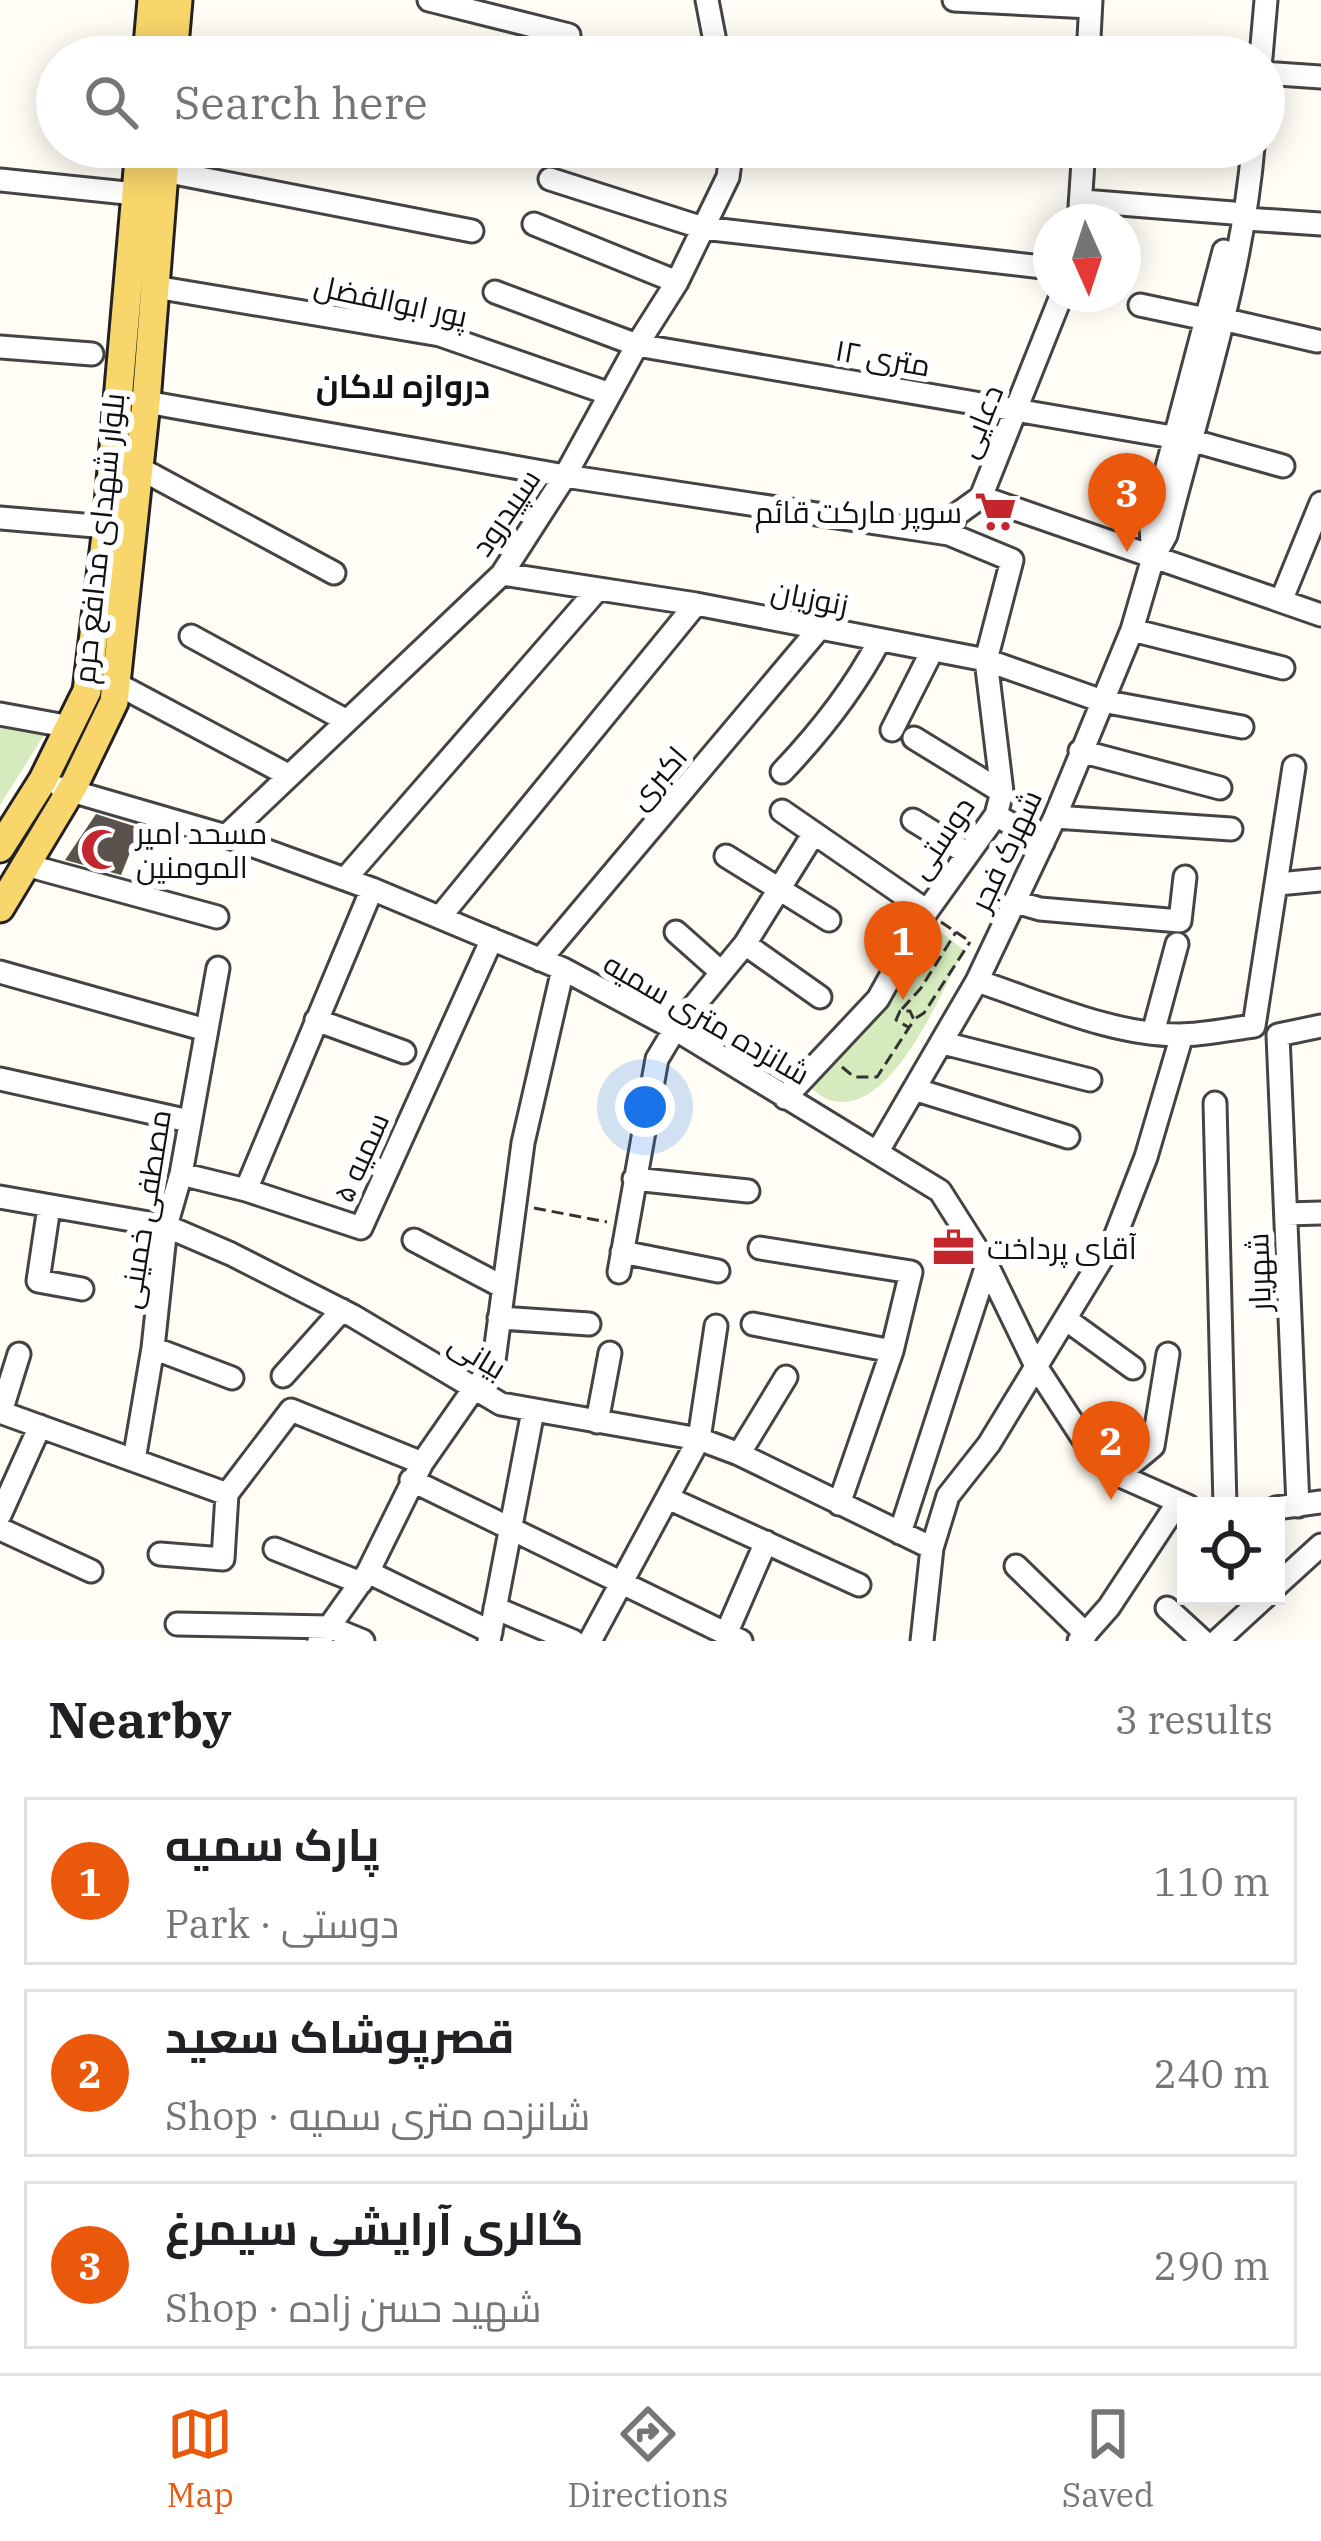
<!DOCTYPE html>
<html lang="en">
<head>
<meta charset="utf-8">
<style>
	:root { --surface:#fff; --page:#f6f6f6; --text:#202124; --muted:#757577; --line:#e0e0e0; --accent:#ea580c }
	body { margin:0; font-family:"IBM Plex Serif",Cairo,serif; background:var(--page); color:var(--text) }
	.controls { position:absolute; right:36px; bottom:36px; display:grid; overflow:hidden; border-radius:0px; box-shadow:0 6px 30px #0003 }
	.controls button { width:108px; height:108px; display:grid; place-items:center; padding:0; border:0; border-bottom:3px solid var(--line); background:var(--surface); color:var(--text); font:60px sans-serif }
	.compass { position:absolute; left:1033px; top:204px; width:108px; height:108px; border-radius:50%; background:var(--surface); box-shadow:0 6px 30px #0003; rotate:177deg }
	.you { position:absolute; left:645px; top:1107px; width:42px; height:42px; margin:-30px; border:9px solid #fff; border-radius:50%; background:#1a73e8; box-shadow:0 0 0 18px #1a73e833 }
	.badge { display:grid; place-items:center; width:78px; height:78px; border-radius:50%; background:var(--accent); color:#fff; font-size:39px; font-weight:700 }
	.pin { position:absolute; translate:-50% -99px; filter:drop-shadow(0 3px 6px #0008) }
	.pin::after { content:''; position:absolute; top:63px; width:42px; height:36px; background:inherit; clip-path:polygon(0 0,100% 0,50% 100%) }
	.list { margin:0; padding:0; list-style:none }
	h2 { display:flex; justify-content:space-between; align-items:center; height:156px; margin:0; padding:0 48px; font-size:51px }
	h2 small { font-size:39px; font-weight:400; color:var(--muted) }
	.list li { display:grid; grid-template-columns:78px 1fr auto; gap:36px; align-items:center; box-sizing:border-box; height:168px; margin:0 24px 24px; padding:0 24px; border:3px solid var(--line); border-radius:0px }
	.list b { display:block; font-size:45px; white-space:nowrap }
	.list p { margin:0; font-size:39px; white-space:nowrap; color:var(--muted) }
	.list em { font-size:39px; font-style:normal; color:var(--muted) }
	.icon { flex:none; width:66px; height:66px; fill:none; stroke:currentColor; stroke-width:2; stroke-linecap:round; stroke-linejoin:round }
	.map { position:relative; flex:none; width:1321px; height:1641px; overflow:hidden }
	.search { position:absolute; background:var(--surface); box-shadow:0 6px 30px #0003; left:36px; right:36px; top:36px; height:132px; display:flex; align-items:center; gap:30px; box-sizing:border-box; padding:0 42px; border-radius:66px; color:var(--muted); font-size:45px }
	.sheet { height:732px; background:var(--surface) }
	nav { display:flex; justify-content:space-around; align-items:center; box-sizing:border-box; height:168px; border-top:3px solid var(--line); background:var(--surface); font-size:33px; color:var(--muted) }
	nav a { display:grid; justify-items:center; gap:6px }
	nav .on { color:var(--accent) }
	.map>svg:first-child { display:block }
	.green { fill:#d5ebbd }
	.building { fill:#5a524d }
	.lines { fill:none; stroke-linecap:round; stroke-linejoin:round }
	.minor-casing { stroke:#444; stroke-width:27 }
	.major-casing { stroke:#222; stroke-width:33 }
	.path { stroke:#333; stroke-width:3; stroke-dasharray:12 6; stroke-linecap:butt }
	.minor { stroke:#fff; stroke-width:21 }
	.major { stroke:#f9d66b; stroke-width:27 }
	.labels { text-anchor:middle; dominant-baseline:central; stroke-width:12; stroke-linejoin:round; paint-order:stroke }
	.street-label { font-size:30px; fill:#111; stroke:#fff }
	.poi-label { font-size:30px; fill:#111; stroke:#fff; text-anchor:start }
	.neighbourhood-label { font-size:33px; font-weight:bold; fill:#111; stroke:#fff }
</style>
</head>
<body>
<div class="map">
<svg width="1321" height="1641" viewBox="0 0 1321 1641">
	<rect width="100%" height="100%" fill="#fffdf5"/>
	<!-- green -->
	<path class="green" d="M 0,725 L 44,735 L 0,805 Z
		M 927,921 L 964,950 C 940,993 890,1123 827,1099 C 819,1096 811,1087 804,1082 Z"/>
	<!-- building -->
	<path class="building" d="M 96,814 L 140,828 L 121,875 L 65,860 Z"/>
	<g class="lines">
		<defs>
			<path id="minor" d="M 429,0 L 569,35
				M 707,0 L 718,57
				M 954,0 L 1090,7
				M 1088,57 L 1091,0
				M 1261,57 L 1266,0
				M 1264,73 L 1321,77
				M 164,171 L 472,231
				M 550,179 L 703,228 L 1051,268
				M 0,180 L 136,194
				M 1083,201 L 1233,213
				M 1246,219 L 1321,224
				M 1079,222 L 1084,147
				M 534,224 L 677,282
				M 155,287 L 440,335 L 610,394
				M 495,292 L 637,345 L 1190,440 L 1283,466
				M 1140,305 L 1206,319
				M 1222,319 L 1317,341
				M 0,347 L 92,354
				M 146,402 L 565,476 L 949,534 L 956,515 L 981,497 L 1062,294
				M 139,468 L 334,573
				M 981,497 L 1321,615
				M 0,518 L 107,527
				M 1153,558 L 1151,528 L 1224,251
				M 502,574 L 696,604 L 986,660 L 1102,701 L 1242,727
				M 1281,601 L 1321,503
				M 1132,630 L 1283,668
				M 191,636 L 347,721
				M 117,684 L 288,775
				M 0,714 L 71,727
				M 892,730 L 932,651
				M 914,738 L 1002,792
				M 1080,751 L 1220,788
				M 782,772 C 820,732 853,691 879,641
				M 61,788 L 226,836 L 372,889 L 563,969 L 675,1029 L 940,1191 L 987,1265 L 1037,1368 L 1084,1440 L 1118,1475 L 1188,1506
				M 782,811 L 927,911
				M 996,815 L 1043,843
				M 1055,817 L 1231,829
				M 913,820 L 968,854
				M 226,836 L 502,574 L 565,476 L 637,345 L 677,282 L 728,177 L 732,147
				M 726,856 L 829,920
				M 26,865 L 217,917
				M 345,879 L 598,589
				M 1278,884 L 1321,880
				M 1016,902 L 1040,909 L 1180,921 L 1185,877
				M 440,917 L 696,604
				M 676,932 L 721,972
				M 745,944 L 820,997
				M 540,960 L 818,630
				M 0,972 L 206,1030
				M 977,981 C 1041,1002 1111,1035 1179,1035 C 1204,1035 1230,1029 1254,1026 L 1294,767
				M 316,1020 L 404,1052
				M 1153,1033 L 1177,944
				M 943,1043 L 1090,1080
				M 0,1079 L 189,1121
				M 917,1090 L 1068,1137
				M 785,1098 L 878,999 L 927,911 L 996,815 L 1002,792 L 986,660 L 1012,560 L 949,534
				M 1215,1103 L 1225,1506
				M 878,1151 L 977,981 L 1055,817 L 1132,630 L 1153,558 L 1166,535 C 1198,407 1242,279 1253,147
				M 181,1174 L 246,1190 L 361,1228 L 492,939
				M 634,1179 L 748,1191
				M 246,1190 L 372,889
				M 0,1197 L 166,1226 L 231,1254 L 353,1316 L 501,1404 L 699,1439 L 739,1454 L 932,1548
				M 49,1207 L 38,1281 L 82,1289
				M 1286,1214 L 1321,1213
				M 414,1240 L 503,1287
				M 760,1248 L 911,1272 L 892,1351 L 839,1504
				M 622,1252 L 718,1271
				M 619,1272 L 657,1059 L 675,1029 L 745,944 L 814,833
				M 499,1318 L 589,1324
				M 1067,1320 L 1133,1368
				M 753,1324 L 892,1351
				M 153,1348 L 232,1378
				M 283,1376 L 342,1310
				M 0,1412 L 227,1494
				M 1,1412 L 19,1354
				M 597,1422 L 610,1353
				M 739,1454 L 786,1377
				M 134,1460 L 153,1348 L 166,1226 L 181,1174 L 218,968
				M 1118,1475 L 1153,1446 L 1168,1354
				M 411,1480 L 741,1641
				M 227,1494 L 291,1410 L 422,1463
				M 668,1498 L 859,1585
				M 1298,1506 L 1278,1035 L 1321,1026
				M 1276,1508 L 1321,1502
				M 0,1515 L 40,1426
				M 0,1529 L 91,1571
				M 900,1533 L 987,1265
				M 275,1549 L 361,1583
				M 160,1554 L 223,1559 L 227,1494
				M 1016,1566 L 1086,1634
				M 368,1572 L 491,1632
				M 1276,1586 L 1321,1545
				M 495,1608 L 573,1641
				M 1167,1608 L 1203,1641
				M 177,1624 L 329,1627 L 363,1641
				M 726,1634 L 766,1542
				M 319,1641 L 368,1572 L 422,1463 L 475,1387 L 493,1368 L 523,1143 L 563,969
				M 489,1641 L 533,1411
				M 590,1641 L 699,1439 L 716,1326
				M 922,1641 L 932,1548 L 948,1496 L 989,1444 L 1115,1237 L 1146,1157 L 1182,1035
				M 1079,1641 L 1109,1607 L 1177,1504
				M 1217,1641 L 1266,1596"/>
			<path id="major" d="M 147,57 L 152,0
				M 173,57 L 178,0
				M 0,848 L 43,780 L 87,691 L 107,527 L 140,147
				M 0,908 L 74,785 L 114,702 L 146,402 L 166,147"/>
		</defs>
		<!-- minor casing -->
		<use href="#minor" class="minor-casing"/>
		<!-- major casing -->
		<use href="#major" class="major-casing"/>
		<!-- path -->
		<path class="path" d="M 941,922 L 968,940
			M 902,1009 L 921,988 L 956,932
			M 916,1018 L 924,1013 L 970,942
			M 842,1067 L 854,1077 L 877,1077 L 914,1020 L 910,1011 L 900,1011 L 896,1020 L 908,1027
			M 534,1208 L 607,1222"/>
		<!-- minor -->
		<use href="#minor" class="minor"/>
		<!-- major -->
		<use href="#major" class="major"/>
	</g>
	<!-- icons -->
	<defs>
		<symbol id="supermarket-bare" viewBox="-9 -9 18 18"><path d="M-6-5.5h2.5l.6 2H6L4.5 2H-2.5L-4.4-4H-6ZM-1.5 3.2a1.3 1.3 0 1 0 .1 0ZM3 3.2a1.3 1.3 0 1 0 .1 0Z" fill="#c4262e" stroke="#fff" stroke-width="2.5" paint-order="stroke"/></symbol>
		<symbol id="mosque-bare" viewBox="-9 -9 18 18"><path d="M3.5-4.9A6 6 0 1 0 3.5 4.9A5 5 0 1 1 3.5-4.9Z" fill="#c4262e" stroke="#fff" stroke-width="2.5" paint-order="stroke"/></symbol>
		<symbol id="office-bare" viewBox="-9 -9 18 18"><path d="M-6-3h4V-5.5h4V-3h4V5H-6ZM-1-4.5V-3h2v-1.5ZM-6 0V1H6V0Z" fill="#c4262e" stroke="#fff" stroke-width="2.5" paint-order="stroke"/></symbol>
	</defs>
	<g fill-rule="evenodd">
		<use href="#supermarket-bare" x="966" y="482" width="59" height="59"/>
		<use href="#mosque-bare" x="72" y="820" width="59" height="59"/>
		<use href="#office-bare" x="924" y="1218" width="59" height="59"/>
	</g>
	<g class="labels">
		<!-- street labels -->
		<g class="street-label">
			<text transform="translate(391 300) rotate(12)">پور ابوالفضل</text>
			<text transform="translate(883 357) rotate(10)">۱۲ متری</text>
			<text transform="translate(979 421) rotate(-68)">دعایی</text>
			<text transform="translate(505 512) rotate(-56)">سپیدرود</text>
			<text transform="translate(98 538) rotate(-84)">بلوار شهدای مدافع حرم</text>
			<text transform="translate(810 597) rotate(11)">زنوزیان</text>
			<text transform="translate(657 777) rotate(-49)">اکبری</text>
			<text transform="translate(941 837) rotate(-56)">دوستی</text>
			<text transform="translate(1005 850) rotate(-65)">شهرک فجر</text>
			<text transform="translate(707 1018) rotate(30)">شانزده متری سمیه</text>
			<text transform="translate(360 1157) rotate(-66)">سمیه ۵</text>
			<text transform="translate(144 1209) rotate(-81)">مصطفی خمینی</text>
			<text transform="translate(1258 1272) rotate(-92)">شهریار</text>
			<text transform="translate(478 1355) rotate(31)">بیانی</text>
		</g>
		<!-- poi labels -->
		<g class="poi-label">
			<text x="962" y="511" text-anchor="end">سوپر مارکت قائم</text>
			<text x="136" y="832">مسحد امیر<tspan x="136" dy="34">المومنین</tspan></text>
			<text x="987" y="1247">آقای پرداخت</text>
		</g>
		<!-- neighbourhood labels -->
		<g class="neighbourhood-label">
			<text x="403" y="385">دروازه لاکان</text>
		</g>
	</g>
</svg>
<div class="controls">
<button><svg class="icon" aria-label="locate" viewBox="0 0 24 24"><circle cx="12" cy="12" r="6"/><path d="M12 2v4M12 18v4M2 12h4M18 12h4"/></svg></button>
</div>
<svg class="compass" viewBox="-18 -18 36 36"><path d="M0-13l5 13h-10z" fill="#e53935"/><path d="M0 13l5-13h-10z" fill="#757577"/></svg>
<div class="you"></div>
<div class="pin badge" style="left:903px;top:1000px">1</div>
<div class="pin badge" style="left:1111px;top:1500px">2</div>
<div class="pin badge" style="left:1127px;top:552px">3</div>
<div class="search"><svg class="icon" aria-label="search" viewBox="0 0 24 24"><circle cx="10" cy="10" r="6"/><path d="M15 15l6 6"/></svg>Search here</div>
</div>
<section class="sheet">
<h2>Nearby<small>3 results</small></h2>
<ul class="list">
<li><span class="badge">1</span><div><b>پارک سمیه</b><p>Park · دوستی</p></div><em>110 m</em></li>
<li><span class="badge">2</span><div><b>قصرپوشاک سعید</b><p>Shop · شانزده متری سمیه</p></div><em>240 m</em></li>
<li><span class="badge">3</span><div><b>گالری آرایشی سیمرغ</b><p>Shop · شهید حسن زاده</p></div><em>290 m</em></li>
</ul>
</section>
<nav>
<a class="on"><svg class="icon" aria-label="map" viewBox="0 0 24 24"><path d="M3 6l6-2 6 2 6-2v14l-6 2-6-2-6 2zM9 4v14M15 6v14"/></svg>Map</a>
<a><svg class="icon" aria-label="directions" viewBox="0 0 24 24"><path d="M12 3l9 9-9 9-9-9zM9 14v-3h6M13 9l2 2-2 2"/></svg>Directions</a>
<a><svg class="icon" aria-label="saved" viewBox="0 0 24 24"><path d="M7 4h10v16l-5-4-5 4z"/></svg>Saved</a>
</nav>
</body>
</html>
